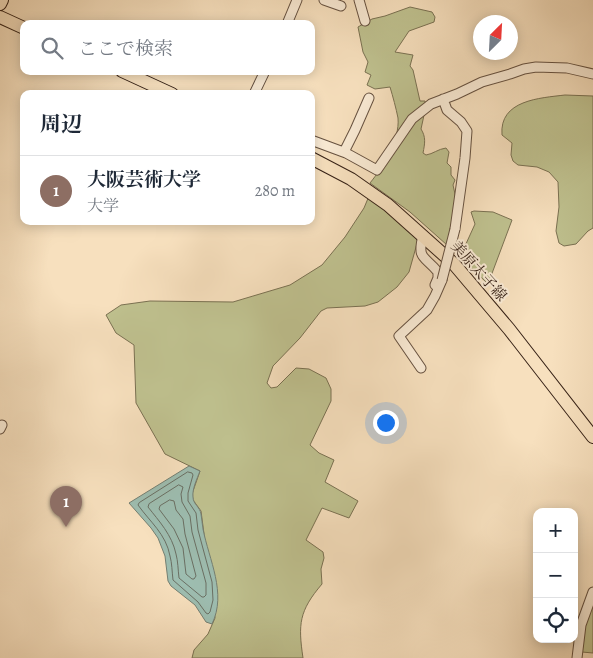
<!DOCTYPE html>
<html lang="ja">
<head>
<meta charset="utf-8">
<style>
	:root { --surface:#fff; --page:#f6f6f7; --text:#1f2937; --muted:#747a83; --line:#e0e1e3; --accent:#db2777 }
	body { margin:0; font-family:Alegreya,"Noto Serif JP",serif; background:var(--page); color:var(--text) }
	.controls { position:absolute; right:15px; bottom:15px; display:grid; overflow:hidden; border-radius:10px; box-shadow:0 2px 12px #0003 }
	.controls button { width:45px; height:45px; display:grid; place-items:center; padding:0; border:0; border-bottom:1px solid var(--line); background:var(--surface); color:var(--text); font:25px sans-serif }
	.compass { position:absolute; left:473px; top:15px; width:45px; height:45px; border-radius:50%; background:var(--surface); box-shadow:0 2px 12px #0003; rotate:24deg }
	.you { position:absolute; left:385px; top:422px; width:18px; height:18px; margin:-12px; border:4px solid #fff; border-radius:50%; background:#1a73e8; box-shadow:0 0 0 8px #1a73e833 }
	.badge { display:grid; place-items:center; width:32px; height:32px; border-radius:50%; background:var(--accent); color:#fff; font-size:16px; font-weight:700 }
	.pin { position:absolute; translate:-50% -41px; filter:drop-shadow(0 1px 2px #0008) }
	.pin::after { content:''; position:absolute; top:26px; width:18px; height:15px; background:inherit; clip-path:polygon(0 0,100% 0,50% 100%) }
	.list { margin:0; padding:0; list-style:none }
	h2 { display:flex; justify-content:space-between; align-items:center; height:65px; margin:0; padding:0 20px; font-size:21px }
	h2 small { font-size:16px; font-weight:400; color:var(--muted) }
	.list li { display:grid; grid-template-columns:32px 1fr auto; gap:15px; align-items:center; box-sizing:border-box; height:70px; padding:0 20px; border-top:1px solid var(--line) }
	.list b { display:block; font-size:19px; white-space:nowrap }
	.list p { margin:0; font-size:16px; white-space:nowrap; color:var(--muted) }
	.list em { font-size:16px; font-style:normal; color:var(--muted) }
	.icon { flex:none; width:28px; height:28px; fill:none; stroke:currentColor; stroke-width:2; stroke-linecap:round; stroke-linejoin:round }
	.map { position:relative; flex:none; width:593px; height:658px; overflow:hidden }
	.search { position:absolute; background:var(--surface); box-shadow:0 2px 12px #0003; left:20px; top:20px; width:295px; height:55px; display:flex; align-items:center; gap:12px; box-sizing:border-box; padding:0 18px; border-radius:10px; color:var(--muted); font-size:19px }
	.panel { position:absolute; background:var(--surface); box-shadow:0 2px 12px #0003; left:20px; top:90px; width:295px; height:135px; border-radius:10px }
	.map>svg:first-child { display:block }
	.green { fill:#bfc18f; stroke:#7a7152 }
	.water { fill:#9dbdb0; stroke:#747f72 }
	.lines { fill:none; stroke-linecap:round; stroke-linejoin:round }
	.shore { stroke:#6a6f63; stroke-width:1 }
	.minor-casing { stroke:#665140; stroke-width:11 }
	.primary-casing { stroke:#362116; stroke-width:14 }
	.minor { stroke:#faebd5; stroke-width:9 }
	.primary { stroke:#f7e0be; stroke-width:12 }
	.minor-bridge-casing { stroke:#665140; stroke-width:11; stroke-linecap:butt }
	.minor-bridge { stroke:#faebd5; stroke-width:9 }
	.labels { text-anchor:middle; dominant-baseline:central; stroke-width:4; stroke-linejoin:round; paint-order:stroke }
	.street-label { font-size:15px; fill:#362116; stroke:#faebd5 }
</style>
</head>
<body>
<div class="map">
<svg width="593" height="658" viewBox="0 0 593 658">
	<rect width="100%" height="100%" fill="#f7e0be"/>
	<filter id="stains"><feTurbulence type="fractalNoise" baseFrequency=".004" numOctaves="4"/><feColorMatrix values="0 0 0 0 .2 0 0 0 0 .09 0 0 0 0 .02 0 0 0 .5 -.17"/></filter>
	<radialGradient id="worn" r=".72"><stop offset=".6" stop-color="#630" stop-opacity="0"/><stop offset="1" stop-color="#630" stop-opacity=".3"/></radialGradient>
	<!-- green -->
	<path class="green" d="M 410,7 L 432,12 L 435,17 L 434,22 L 409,31 L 395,52 L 413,55 L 410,66 L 413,70 L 420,101 L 425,101 L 426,106 L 421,129 C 426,137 425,143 423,153 L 426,155 C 433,154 438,149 446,148 L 449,152 L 447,163 L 451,167 L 451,175 L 455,180 L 453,185 L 455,194 L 454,212 L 447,245 L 410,212 L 370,183 C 383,167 400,140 398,118 C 396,108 393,97 390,87 L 375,89 L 367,85 L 371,75 L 365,72 L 368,62 L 363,52 L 358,27 L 372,19 L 385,16 Z
		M 565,95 L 593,96 L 593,228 L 588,231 L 576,244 L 564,246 L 559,243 L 556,231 L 559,207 L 558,182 L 549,172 L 537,167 L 518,165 L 513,161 L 511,155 L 512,143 L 502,135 C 499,100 540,98 565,95 Z
		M 369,196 L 418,240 L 409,272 L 397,287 L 378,302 L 365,306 L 327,308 L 321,311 L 300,338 L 273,366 L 267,383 L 271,388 L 277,387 L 296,368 L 309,369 L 326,378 L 331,389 L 331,401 L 310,445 L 319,453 L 334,460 L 325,482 L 358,501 L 349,518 L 322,508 L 306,540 L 323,552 L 324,558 L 321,569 L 322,584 C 299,611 298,624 303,658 L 192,658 L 194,650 L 208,634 L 215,618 L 201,511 L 193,500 L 192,494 L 200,471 L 165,454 L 136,403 L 134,345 L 116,333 L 106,315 L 121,305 L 150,301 L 233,302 L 290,285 L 322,265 L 345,237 L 364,208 Z
		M 474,211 L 493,212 L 512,220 L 488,284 L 460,257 L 475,224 L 471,212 Z
		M 593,606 L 593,653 L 582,652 L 585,623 Z"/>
	<!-- water -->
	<path class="water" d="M 189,466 L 200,471 C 197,479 192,489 193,497 C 193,504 200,507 201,514 C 202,519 202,524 203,529 C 209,560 227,593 212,624 L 206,622 L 195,605 L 171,586 L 168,581 L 165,556 L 158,538 L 151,528 L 129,503 Z"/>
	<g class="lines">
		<!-- shore -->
		<path class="shore" d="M 188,472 L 192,473 L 193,475 L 188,493 L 188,501 L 196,513 L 198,530 L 212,582 L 213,600 L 210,612 L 208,614 L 206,613 L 198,602 L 173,580 C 172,572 172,563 170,556 C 166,534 150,522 138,505 L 139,503 Z
			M 179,485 L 183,487 L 181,494 L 182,502 L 190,516 L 192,532 L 206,583 L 206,595 L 204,597 L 202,597 L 179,578 C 178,570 178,561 176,554 C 172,535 159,521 148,507 L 149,504 Z
			M 170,500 L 174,501 L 176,510 L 183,519 L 185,534 L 196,576 L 194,579 L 192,579 L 186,574 L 183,548 L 174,529 L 159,509 L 160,506 Z"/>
		<defs>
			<path id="minor" d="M 324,0 L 341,6
				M 359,0 L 365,21
				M 287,24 L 297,0
				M 254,94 L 265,71
				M 443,99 L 447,110 L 461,122 L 467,131 L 465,158 L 455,229
				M 311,140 L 346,153 L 377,170 L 412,119 L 431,104 L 457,94 L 482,82 L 510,74 L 524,69 L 536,67 L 567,68 L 593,74
				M 344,152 L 355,130 L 369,98
				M 423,235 C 417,260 424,255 438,272 L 438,278 L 435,285
				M 421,368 L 399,336 L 427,310 L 435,296 L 442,280
				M 0,429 L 2,425
				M 577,658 L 581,625 L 593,592"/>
			<path id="primary" d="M 0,4 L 2,0
				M 0,17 L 24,28
				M 122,71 L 172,94
				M 311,158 L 351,179 L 388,205 L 454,264 L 509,329 L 593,437"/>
		</defs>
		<!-- minor casing -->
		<use href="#minor" class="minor-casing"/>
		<!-- primary casing -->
		<use href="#primary" class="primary-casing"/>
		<!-- minor -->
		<use href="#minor" class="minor"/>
		<!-- primary -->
		<use href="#primary" class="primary"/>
		<defs>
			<path id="minor-bridge" d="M 442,280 L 455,229"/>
		</defs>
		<!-- minor-bridge casing -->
		<use href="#minor-bridge" class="minor-bridge-casing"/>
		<!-- minor-bridge -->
		<use href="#minor-bridge" class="minor-bridge"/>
	</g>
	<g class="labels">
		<!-- street labels -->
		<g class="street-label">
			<text transform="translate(479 271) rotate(48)">美原太子線</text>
		</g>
	</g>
	<rect width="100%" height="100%" filter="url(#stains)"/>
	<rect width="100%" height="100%" fill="url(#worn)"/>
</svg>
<div class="controls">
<button>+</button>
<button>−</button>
<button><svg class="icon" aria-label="locate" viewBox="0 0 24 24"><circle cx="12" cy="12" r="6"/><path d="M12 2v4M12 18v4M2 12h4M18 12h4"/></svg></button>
</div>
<svg class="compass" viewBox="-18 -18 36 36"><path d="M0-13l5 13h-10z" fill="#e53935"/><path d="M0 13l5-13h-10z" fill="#747a83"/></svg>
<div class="you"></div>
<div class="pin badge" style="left:66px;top:527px;background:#8d6e63">1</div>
<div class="search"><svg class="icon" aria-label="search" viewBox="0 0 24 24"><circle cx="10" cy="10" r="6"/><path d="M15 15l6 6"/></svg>ここで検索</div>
<section class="panel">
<h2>周辺<small></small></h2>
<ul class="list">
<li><span class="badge" style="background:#8d6e63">1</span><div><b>大阪芸術大学</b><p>大学</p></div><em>280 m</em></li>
</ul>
</section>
</div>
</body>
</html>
